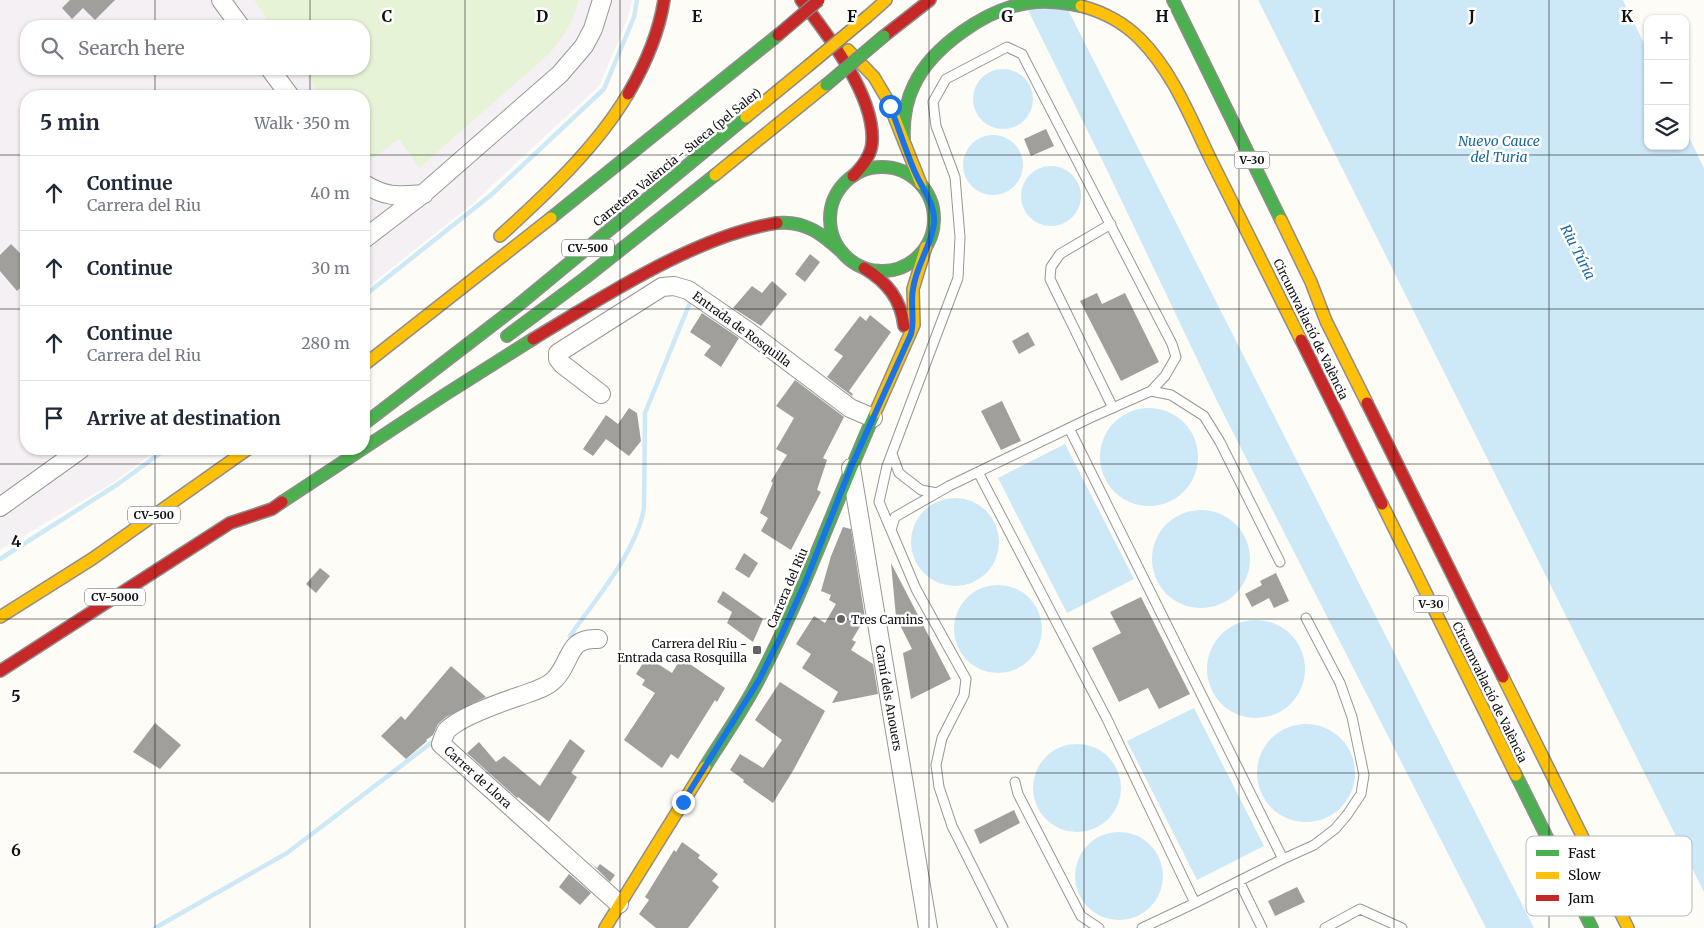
<!DOCTYPE html>
<html lang="en">
<head>
<meta charset="utf-8">
<style>
	:root { --surface:#fff; --page:#f2f2f3; --text:#1f2937; --muted:#747a83; --line:#e0e1e3 }
	body { margin:0; font-family:Merriweather,serif; background:var(--page); color:var(--text) }
	.controls { position:absolute; right:15px; top:15px; display:grid; overflow:hidden; border-radius:10px; box-shadow:0 1px 4px #0004 }
	.controls button { width:45px; height:45px; display:grid; place-items:center; padding:0; border:0; border-bottom:1px solid var(--line); background:var(--surface); color:var(--text); font:25px sans-serif }
	.stop { position:absolute; width:15px; height:15px; margin:-11px; border:4px solid #1a73e8; border-radius:50%; background:#fff }
	.stop.end { background:#1a73e8; border-color:#fff; box-shadow:0 1px 5px #0008 }
	.list { margin:0; padding:0; list-style:none }
	h2 { display:flex; justify-content:space-between; align-items:center; height:65px; margin:0; padding:0 20px; font-size:21px }
	h2 small { font-size:16px; font-weight:400; color:var(--muted) }
	.list li { display:grid; grid-template-columns:32px 1fr auto; gap:15px; align-items:center; box-sizing:border-box; height:75px; padding:0 20px; border-top:1px solid var(--line) }
	.list b { display:block; font-size:19px; white-space:nowrap }
	.list p { margin:0; font-size:16px; white-space:nowrap; color:var(--muted) }
	.list em { font-size:16px; font-style:normal; color:var(--muted) }
	.icon { flex:none; width:28px; height:28px; fill:none; stroke:currentColor; stroke-width:2; stroke-linecap:round; stroke-linejoin:round }
	.map { position:relative; flex:none; width:1704px; height:928px; overflow:hidden }
	.search { position:absolute; background:var(--surface); box-shadow:0 1px 4px #0004; left:20px; top:20px; width:350px; height:55px; display:flex; align-items:center; gap:12px; box-sizing:border-box; padding:0 18px; border-radius:20px; color:var(--muted); font-size:19px }
	.panel { position:absolute; background:var(--surface); box-shadow:0 1px 4px #0004; left:20px; top:90px; width:350px; height:365px; border-radius:20px }
	.map>svg:first-child { display:block }
	.industrial { fill:#f5f0f3; fill-rule:evenodd }
	.green { fill:#e7f3d7 }
	.water { fill:#cde8f7 }
	.pier { fill:#fdfcf7 }
	.lines { fill:none; stroke-linecap:round; stroke-linejoin:round }
	.stream { stroke:#cde8f7; stroke-width:4.5 }
	.building { fill:#a19f9c }
	.lane-casing { stroke:#979795; stroke-width:11 }
	.street-casing { stroke:#979795; stroke-width:20 }
	.fast-casing { stroke:#8e8d8b; stroke-width:14 }
	.slow-casing { stroke:#8e8d8b; stroke-width:14 }
	.jam-casing { stroke:#8e8d8b; stroke-width:14 }
	.lane { stroke:#fffffe; stroke-width:9 }
	.street { stroke:#fffffe; stroke-width:18 }
	.fast { stroke:#4caf50; stroke-width:11 }
	.slow { stroke:#ffc107; stroke-width:11 }
	.jam { stroke:#c62828; stroke-width:11 }
	.fast-bridge-casing { stroke:#858482; stroke-width:14; stroke-linecap:butt }
	.slow-bridge-casing { stroke:#858482; stroke-width:14; stroke-linecap:butt }
	.jam-bridge-casing { stroke:#858482; stroke-width:14; stroke-linecap:butt }
	.fast-bridge { stroke:#4caf50; stroke-width:11 }
	.slow-bridge { stroke:#ffc107; stroke-width:11 }
	.jam-bridge { stroke:#c62828; stroke-width:11 }
	.route { stroke:#1a73e8; stroke-width:6 }
	.grid { fill:none; stroke:#111; stroke-width:1; stroke-opacity:0.55 }
	.poi-dot { fill:#646362; stroke:#fff; stroke-width:2 }
	.labels { text-anchor:middle; dominant-baseline:central; stroke-width:5; stroke-linejoin:round; paint-order:stroke }
	.shield { fill:#fff; stroke:#585858; stroke-width:1 }
	.shield-label { font-size:11px; font-weight:bold; fill:#111 }
	.street-label { font-size:12px; fill:#111; stroke:#fff }
	.poi-label { font-size:12px; fill:#111; stroke:#fff; text-anchor:start }
	.water-label { font-size:14px; font-style:italic; fill:#1768a6; stroke:#fff }
	.key { fill:#fff; stroke:#b8b8b8; stroke-width:1 }
	.key-label { font-size:14px; fill:#111 }
	.grid-label { font-size:16px; text-anchor:middle; font-weight:bold; fill:#111; stroke:#fff; stroke-width:5; stroke-linejoin:round; paint-order:stroke }
</style>
</head>
<body>
<div class="map">
<svg width="1704" height="928" viewBox="0 0 1704 928">
	<rect width="100%" height="100%" fill="#fdfcf7"/>
	<!-- industrial -->
	<path class="industrial" d="M 0,0 L 632,0 L 628,18 L 599,86 L 471,205 L 364,290 L 364,96 L 26,96 L 26,449 L 158,449 L 114,482 L 0,550 ZM 26,26 L 364,26 L 364,69 L 26,69 Z"/>
	<!-- green -->
	<path class="green" d="M 254,0 L 579,0 C 572,23 565,35 550,53 L 419,168 L 399,139 L 368,162 L 364,155 L 364,96 L 322,96 L 302,69 L 364,69 L 364,26 L 272,26 Z"/>
	<!-- water -->
	<path class="water" d="M 1023,0 L 1063,0 L 1534,928 L 1486,928 L 1218,403 L 1106,168 Z
		M 1258,0 L 1623,0 L 1648,51 L 1648,146 L 1685,146 L 1685,129 L 1704,168 L 1704,892 Z
		M973 99a30 30 0 1 1 60 0a30 30 0 1 1-60 0Z
		M963 165a30 30 0 1 1 60 0a30 30 0 1 1-60 0Z
		M1021 196a30 30 0 1 1 60 0a30 30 0 1 1-60 0Z
		M1100 457a49 49 0 1 1 98 0a49 49 0 1 1-98 0Z
		M 1065,444 L 1134,579 L 1067,613 L 998,478 Z
		M911 542a44 44 0 1 1 88 0a44 44 0 1 1-88 0Z
		M1152 559a49 49 0 1 1 98 0a49 49 0 1 1-98 0Z
		M954 629a44 44 0 1 1 88 0a44 44 0 1 1-88 0Z
		M1207 669a49 49 0 1 1 98 0a49 49 0 1 1-98 0Z
		M 1194,708 L 1264,846 L 1197,880 L 1127,741 Z
		M1257 773a49 49 0 1 1 98 0a49 49 0 1 1-98 0Z
		M1033 788a44 44 0 1 1 88 0a44 44 0 1 1-88 0Z
		M1075 876a44 44 0 1 1 88 0a44 44 0 1 1-88 0Z"/>
	<!-- pier -->
	<path class="pier" d="M 1255,0 L 1258,0 L 1704,894 L 1702,893 Z
		M 1623,0 L 1626,0 L 1648,45 L 1648,51 Z
		M 1685,126 L 1688,128 L 1704,162 L 1704,168 Z"/>
	<g class="lines">
		<!-- stream -->
		<path class="stream" d="M 364,296 L 491,195 L 604,89 L 634,17 L 637,0
			M 0,559 L 118,484 L 166,449
			M 570,636 C 595,600 637,551 644,508 L 645,413 L 691,300
			M 155,928 L 287,853 L 431,743"/>
	</g>
	<!-- building -->
	<path class="building" d="M 70,0 L 115,0 L 95,20 L 83,8 L 72,19 L 62,8 Z
		M 1046,129 L 1054,146 L 1031,156 L 1024,139 Z
		M 11,244 L 26,259 L 26,282 L 17,291 L 0,271 L 0,255 Z
		M 810,254 L 820,262 L 805,282 L 795,274 Z
		M 772,281 L 787,294 L 761,326 L 733,308 L 752,286 L 762,293 Z
		M 1097,293 L 1102,304 L 1125,293 L 1159,362 L 1121,381 L 1080,301 Z
		M 702,313 L 739,338 L 721,367 L 704,355 L 711,346 L 690,332 Z
		M 870,315 L 891,332 L 849,391 L 853,394 L 852,396 L 827,377 L 843,356 L 834,350 L 860,316 L 866,321 Z
		M 1028,332 L 1035,345 L 1019,354 L 1012,341 Z
		M 795,380 L 844,417 L 823,458 L 827,460 L 817,490 L 821,492 L 791,550 L 761,531 L 768,518 L 760,513 L 773,483 L 771,481 L 787,455 L 776,449 L 794,418 L 776,406 Z
		M 1002,401 L 1021,441 L 1001,450 L 981,411 Z
		M 629,408 L 637,413 L 641,441 L 629,456 L 606,439 L 593,456 L 583,449 L 606,415 L 618,424 Z
		M 843,527 L 851,529 L 865,618 L 852,640 L 856,642 L 851,650 L 873,664 L 878,694 L 832,703 L 838,692 L 802,668 L 811,654 L 796,644 L 814,616 L 825,623 L 836,604 L 829,600 L 831,595 L 821,591 L 831,556 Z
		M 744,553 L 758,563 L 749,578 L 735,569 Z
		M 891,563 L 951,679 L 911,699 L 903,653 L 912,649 L 896,617 Z
		M 320,568 L 330,576 L 316,593 L 306,584 Z
		M 1276,573 L 1289,601 L 1274,608 L 1269,598 L 1252,607 L 1245,594 L 1262,585 L 1260,581 Z
		M 723,591 L 763,619 L 753,642 L 727,623 L 732,612 L 717,602 Z
		M 1141,597 L 1190,694 L 1159,709 L 1148,688 L 1119,702 L 1092,648 L 1121,633 L 1110,612 Z
		M 647,657 L 672,673 L 681,658 L 725,688 L 717,702 L 715,700 L 678,759 L 671,754 L 662,768 L 624,740 L 655,693 L 642,685 L 645,680 L 636,674 Z
		M 451,666 L 486,697 L 446,717 L 438,724 L 433,735 L 426,740 L 427,741 L 406,759 L 381,736 L 401,716 L 405,720 Z
		M 780,682 L 825,711 L 794,769 L 773,803 L 743,782 L 744,780 L 730,770 L 740,754 L 763,768 L 782,740 L 755,720 Z
		M 155,723 L 181,745 L 160,769 L 133,752 Z
		M 570,739 L 585,751 L 571,773 L 577,777 L 549,822 L 518,797 L 517,798 L 467,753 L 479,742 L 496,762 L 504,756 L 540,786 Z
		M 1014,810 L 1020,823 L 980,844 L 974,830 Z
		M 682,842 L 700,855 L 698,858 L 718,874 L 712,881 L 719,887 L 688,928 L 656,928 L 639,914 L 649,900 L 645,897 L 674,850 L 676,852 Z
		M 590,862 L 597,868 L 600,864 L 615,875 L 610,882 Z
		M 569,874 L 591,893 L 580,905 L 559,887 Z
		M 1297,887 L 1305,902 L 1275,916 L 1268,901 Z"/>
	<g class="lines">
		<defs>
			<path id="lane" d="M 1111,224 L 1060,254 L 1051,267 L 1050,279 L 1113,408
				M 1069,428 L 1283,859 L 1195,903
				M 892,454 L 899,473 L 921,490 L 937,493
				M 978,472 L 1107,719 L 1195,903 L 1142,928
				M 891,530 L 879,502 L 887,466 L 958,278 L 960,237 L 955,177 L 936,126 L 933,102 L 946,79 L 1007,47 L 1022,54 L 1172,344 L 1176,357 L 1165,376 L 1151,391
				M 1015,782 L 1018,794 L 1081,916 L 1099,928
				M 1283,859 L 1314,845 L 1335,829 L 1347,815 L 1361,794 L 1364,775 L 1352,717 L 1340,683 L 1306,618
				M 1239,881 L 1262,928
				M 1003,928 L 952,826 L 939,787 L 936,765 L 942,738 L 964,695 L 966,679 L 916,589 L 891,530 L 895,517 L 949,486 L 1090,418 L 1151,391 L 1171,395 L 1204,416 L 1220,442 L 1280,562
				M 1325,928 L 1360,909 L 1402,928"/>
			<path id="street" d="M 221,0 L 240,26
				M 270,69 L 290,96
				M 364,184 C 388,198 397,196 424,194
				M 364,239 L 424,193 L 560,74 L 584,46 L 593,29 L 602,0
				M 601,394 L 562,364 L 558,359 L 558,353 L 662,287 L 674,286 L 688,290 L 749,332 L 850,408 L 873,418
				M 851,468 L 928,928
				M 0,507 L 81,449
				M 598,639 C 566,637 572,663 554,680 C 546,688 531,692 520,696 C 502,702 460,717 447,730 C 444,734 443,739 441,744 L 619,904"/>
			<path id="fast" d="M 1173,0 L 1281,220
				M 904,141 C 903,122 905,103 914,85 C 932,47 986,9 1028,3 C 1046,0 1064,3 1081,6
				M830 219a52 52 0 1 1 104 0a52 52 0 1 1-104 0Z
				M 551,218 L 778,35
				M 777,223 C 806,220 823,235 843,253
				M 507,336 L 585,278 L 715,175
				M 364,424 L 516,307 L 746,117
				M 282,502 L 446,394 L 533,339
				M 705,767 C 723,738 744,709 759,679 C 804,593 836,501 875,413
				M 1516,775 L 1592,928"/>
			<path id="slow" d="M 1081,6 C 1104,12 1124,23 1140,39 C 1173,72 1191,119 1211,160 C 1241,220 1271,280 1301,340
				M 868,16 L 886,0
				M 848,50 L 874,77 L 887,99 L 921,184
				M 746,117 L 808,66
				M 715,175 L 826,85
				M 1281,220 L 1311,282 L 1326,321 L 1367,403
				M 500,236 C 546,194 596,148 628,94
				M 364,365 L 551,218
				M 875,413 L 914,325 L 913,289 L 926,247
				M 1382,504 L 1516,775
				M 0,617 L 92,559 L 248,449
				M 1503,677 L 1628,928
				M 605,928 L 705,767"/>
			<path id="jam" d="M 801,0 C 828,35 876,97 872,143 C 871,156 862,167 853,176
				M 884,36 L 930,0
				M 628,94 C 645,65 659,33 664,0
				M 864,268 C 887,282 901,299 904,326
				M 533,339 C 603,297 697,235 777,223
				M 1301,340 L 1382,504
				M 1367,403 L 1503,677
				M 0,671 L 230,523 L 272,509 L 282,502"/>
		</defs>
		<!-- lane casing -->
		<use href="#lane" class="lane-casing"/>
		<!-- street casing -->
		<use href="#street" class="street-casing"/>
		<!-- fast casing -->
		<use href="#fast" class="fast-casing"/>
		<!-- slow casing -->
		<use href="#slow" class="slow-casing"/>
		<!-- jam casing -->
		<use href="#jam" class="jam-casing"/>
		<!-- lane -->
		<use href="#lane" class="lane"/>
		<!-- street -->
		<use href="#street" class="street"/>
		<!-- fast -->
		<use href="#fast" class="fast"/>
		<!-- slow -->
		<use href="#slow" class="slow"/>
		<!-- jam -->
		<use href="#jam" class="jam"/>
		<defs>
			<path id="fast-bridge" d="M 826,85 L 884,36"/>
			<path id="slow-bridge" d="M 808,66 L 868,16"/>
			<path id="jam-bridge" d="M 778,35 L 819,0"/>
		</defs>
		<!-- fast-bridge casing -->
		<use href="#fast-bridge" class="fast-bridge-casing"/>
		<!-- slow-bridge casing -->
		<use href="#slow-bridge" class="slow-bridge-casing"/>
		<!-- jam-bridge casing -->
		<use href="#jam-bridge" class="jam-bridge-casing"/>
		<!-- fast-bridge -->
		<use href="#fast-bridge" class="fast-bridge"/>
		<!-- slow-bridge -->
		<use href="#slow-bridge" class="slow-bridge"/>
		<!-- jam-bridge -->
		<use href="#jam-bridge" class="jam-bridge"/>
	</g>
	<g class="lines">
		<!-- route -->
		<path class="route" d="M 683,802 L 759,680 L 780,638 L 805,583 L 851,467 L 911,334 C 915,319 910,304 913,289 C 916,266 932,244 934,223 C 935,208 928,197 921,184 C 917,177 913,168 910,160 C 903,142 897,124 890,106"/>
	</g>
	<!-- grid -->
	<path class="grid" d="M 155,0 L 155,26M 310,0 L 310,26M 465,0 L 465,928M 620,0 L 620,928M 775,0 L 775,928M 929,0 L 929,928M 1084,0 L 1084,928M 1239,0 L 1239,928M 1394,0 L 1394,928M 1549,0 L 1549,928M 155,69 L 155,96M 310,69 L 310,96M 0,155 L 26,155M 364,155 L 1704,155M 0,309 L 26,309M 364,309 L 1704,309M 155,449 L 155,928M 310,449 L 310,928M 0,464 L 1704,464M 0,619 L 1704,619M 0,773 L 1704,773"/>
	<!-- markers -->
	<g class="poi-dot">
		<circle cx="841" cy="619" r="5"/>
		<rect x="752" y="645" width="10" height="10" rx="2.5"/>
	</g>
	<g class="labels">
		<!-- shield labels -->
		<g class="shield">
			<rect x="1234.5" y="151.5" width="35" height="17" rx="4"/>
			<rect x="562" y="239.5" width="52" height="17" rx="4"/>
			<rect x="128" y="506.5" width="52" height="17" rx="4"/>
			<rect x="85" y="588.5" width="60" height="17" rx="4"/>
			<rect x="1413.5" y="595.5" width="35" height="17" rx="4"/>
		</g>
		<g class="shield-label">
			<text x="1252" y="160">V-30</text>
			<text x="588" y="248">CV-500</text>
			<text x="154" y="515">CV-500</text>
			<text x="115" y="597">CV-5000</text>
			<text x="1431" y="604">V-30</text>
		</g>
		<!-- street labels -->
		<g class="street-label">
			<text transform="translate(677 157) rotate(-39)">Carretera València - Sueca (pel Saler)</text>
			<text transform="translate(742 329) rotate(36)">Entrada de Rosquilla</text>
			<text transform="translate(1311 329) rotate(64)">Circumval·lació de València</text>
			<text transform="translate(787 588) rotate(-67)">Carrera del Riu</text>
			<text transform="translate(1490 692) rotate(64)">Circumval·lació de València</text>
			<text transform="translate(889 698) rotate(80)">Camí dels Anouers</text>
			<text transform="translate(478 777) rotate(42)">Carrer de Llora</text>
		</g>
		<!-- poi labels -->
		<g class="poi-label">
			<text x="851" y="619">Tres Camins</text>
			<text x="747" y="643" text-anchor="end">Carrera del Riu -<tspan x="747" dy="14">Entrada casa Rosquilla</tspan></text>
		</g>
		<!-- water labels -->
		<g class="water-label">
			<text x="1499" y="141">Nuevo Cauce<tspan x="1499" dy="16">del Turia</tspan></text>
			<text transform="translate(1578 252) rotate(63)">Riu Túria</text>
		</g>
	</g>
	<!-- legend -->
	<rect x="1526" y="836" width="166" height="80" rx="8" class="key"/>
	<rect x="1536" y="850" width="23" height="6" fill="#4caf50"/>
	<rect x="1536" y="872" width="23" height="7" fill="#ffc107"/>
	<rect x="1536" y="895" width="23" height="6" fill="#c62828"/>
	<g class="key-label">
		<text x="1568" y="858">Fast</text>
		<text x="1568" y="880">Slow</text>
		<text x="1568" y="903">Jam</text>
	</g>
	<g class="grid-label">
		<text x="387" y="22">C</text>
		<text x="542" y="22">D</text>
		<text x="697" y="22">E</text>
		<text x="852" y="22">F</text>
		<text x="1007" y="22">G</text>
		<text x="1162" y="22">H</text>
		<text x="1317" y="22">I</text>
		<text x="1472" y="22">J</text>
		<text x="1627" y="22">K</text>
		<text x="16" y="547">4</text>
		<text x="16" y="702">5</text>
		<text x="16" y="856">6</text>
	</g>
</svg>
<div class="controls">
<button>+</button>
<button>−</button>
<button><svg class="icon" aria-label="layers" viewBox="0 0 24 24"><path d="M12 4l9 5-9 5-9-5zM3 14l9 5 9-5"/></svg></button>
</div>
<div class="stop" style="left:890px;top:106px"></div>
<div class="stop end" style="left:683px;top:802px"></div>
<div class="search"><svg class="icon" aria-label="search" viewBox="0 0 24 24"><circle cx="10" cy="10" r="6"/><path d="M15 15l6 6"/></svg>Search here</div>
<section class="panel">
<h2>5 min<small>Walk · 350 m</small></h2>
<ul class="list">
<li><svg class="icon" aria-label="ahead" viewBox="0 0 24 24"><path d="M12 20V5M6 11l6-6 6 6"/></svg><div><b>Continue</b><p>Carrera del Riu</p></div><em>40 m</em></li>
<li><svg class="icon" aria-label="ahead" viewBox="0 0 24 24"><path d="M12 20V5M6 11l6-6 6 6"/></svg><div><b>Continue</b></div><em>30 m</em></li>
<li><svg class="icon" aria-label="ahead" viewBox="0 0 24 24"><path d="M12 20V5M6 11l6-6 6 6"/></svg><div><b>Continue</b><p>Carrera del Riu</p></div><em>280 m</em></li>
<li><svg class="icon" aria-label="arrive" viewBox="0 0 24 24"><path d="M6 21V4h12l-3 4 3 4H6"/></svg><div><b>Arrive at destination</b></div></li>
</ul>
</section>
</div>
</body>
</html>
